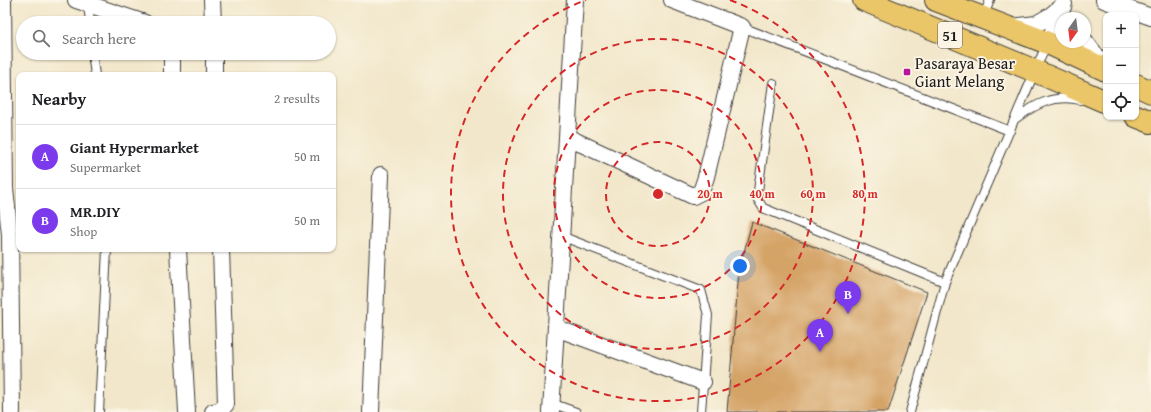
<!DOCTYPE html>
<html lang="en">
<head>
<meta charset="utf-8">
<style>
	:root { --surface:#fff; --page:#f2f2f2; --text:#202124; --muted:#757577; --line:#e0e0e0; --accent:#7c3aed }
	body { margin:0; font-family:"Gentium Book Plus",serif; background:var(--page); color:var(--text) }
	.controls { position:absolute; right:12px; top:12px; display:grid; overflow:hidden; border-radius:8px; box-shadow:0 1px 3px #0004 }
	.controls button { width:36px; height:36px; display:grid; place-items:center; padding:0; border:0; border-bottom:1px solid var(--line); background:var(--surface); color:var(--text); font:20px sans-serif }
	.compass { position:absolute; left:1055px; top:12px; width:36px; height:36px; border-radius:50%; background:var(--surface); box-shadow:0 1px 3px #0004; rotate:194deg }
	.you { position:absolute; left:740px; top:266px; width:14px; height:14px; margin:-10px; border:3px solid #fff; border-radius:50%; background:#1a73e8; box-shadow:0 0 0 6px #1a73e833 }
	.badge { display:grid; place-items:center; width:26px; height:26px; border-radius:50%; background:var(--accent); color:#fff; font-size:13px; font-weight:700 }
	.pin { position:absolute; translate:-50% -33px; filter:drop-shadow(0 1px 2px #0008) }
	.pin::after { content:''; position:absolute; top:21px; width:14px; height:12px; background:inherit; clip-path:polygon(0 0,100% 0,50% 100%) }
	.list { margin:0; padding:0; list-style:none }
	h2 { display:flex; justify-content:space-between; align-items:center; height:52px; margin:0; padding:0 16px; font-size:17px }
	h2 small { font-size:13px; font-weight:400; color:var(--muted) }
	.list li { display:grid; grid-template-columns:26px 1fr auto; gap:12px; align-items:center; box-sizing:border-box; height:64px; padding:0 16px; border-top:1px solid var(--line) }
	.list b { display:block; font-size:15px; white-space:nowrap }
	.list p { margin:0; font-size:13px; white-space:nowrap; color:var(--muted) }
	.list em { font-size:13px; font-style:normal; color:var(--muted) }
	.icon { flex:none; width:22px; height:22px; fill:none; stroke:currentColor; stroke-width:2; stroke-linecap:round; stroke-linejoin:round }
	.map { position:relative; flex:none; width:1151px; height:412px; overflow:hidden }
	.search { position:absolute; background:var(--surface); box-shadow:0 1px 3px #0004; left:16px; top:16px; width:320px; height:44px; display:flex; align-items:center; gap:10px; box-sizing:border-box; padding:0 14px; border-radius:22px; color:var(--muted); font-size:15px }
	.panel { position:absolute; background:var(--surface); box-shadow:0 1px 3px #0004; left:16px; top:72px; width:320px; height:180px; border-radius:8px }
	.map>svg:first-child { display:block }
	.building { fill:#d4a366 }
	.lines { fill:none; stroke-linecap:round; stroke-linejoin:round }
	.lane-casing { stroke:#3c3a36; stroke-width:10 }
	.street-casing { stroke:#3c3a36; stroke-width:18 }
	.highway-casing { stroke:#3c3a36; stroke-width:24 }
	.lane { stroke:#fff; stroke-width:8 }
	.street { stroke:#fff; stroke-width:16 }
	.highway { stroke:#ebc669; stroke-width:22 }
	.ring { fill:none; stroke:#d62828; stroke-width:2; stroke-dasharray:7 5 }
	.poi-dot { fill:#b5179e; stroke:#fcf5e5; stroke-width:1.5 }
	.labels { text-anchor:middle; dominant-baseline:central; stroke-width:3.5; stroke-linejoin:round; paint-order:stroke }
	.shield { fill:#fcf5e5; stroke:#5f5d58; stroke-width:1 }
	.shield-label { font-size:15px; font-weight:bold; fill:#1c1c1c }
	.poi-label { font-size:16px; fill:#1c1c1c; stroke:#fcf5e5; text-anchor:start }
	.centre { fill:#d62828; stroke:#fcf5e5; stroke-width:2 }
	.ring-label { font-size:12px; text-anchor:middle; font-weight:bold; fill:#d62828; stroke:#fcf5e5; stroke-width:3.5; stroke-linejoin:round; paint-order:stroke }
</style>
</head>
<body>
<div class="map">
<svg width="1151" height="412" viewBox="0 0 1151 412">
	<rect width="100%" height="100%" fill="#fcf5e5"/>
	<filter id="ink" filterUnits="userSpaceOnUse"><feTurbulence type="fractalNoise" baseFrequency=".025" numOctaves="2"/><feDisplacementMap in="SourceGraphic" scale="8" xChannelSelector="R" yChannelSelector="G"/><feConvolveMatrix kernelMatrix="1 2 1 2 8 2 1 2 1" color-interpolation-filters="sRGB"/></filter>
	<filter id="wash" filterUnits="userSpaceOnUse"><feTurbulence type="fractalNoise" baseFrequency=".012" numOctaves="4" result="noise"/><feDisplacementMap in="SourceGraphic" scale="16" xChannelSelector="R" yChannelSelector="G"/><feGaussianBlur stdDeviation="0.9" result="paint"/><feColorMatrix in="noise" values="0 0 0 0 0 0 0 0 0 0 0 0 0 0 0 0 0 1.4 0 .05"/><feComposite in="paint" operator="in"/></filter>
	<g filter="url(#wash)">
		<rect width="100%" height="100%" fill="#f2e7cb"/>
		<g id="blocks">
			<!-- building -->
			<path class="building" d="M 752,222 L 927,292 L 888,412 L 727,412 L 739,271 Z"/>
		</g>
	</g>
	<g filter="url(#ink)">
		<use href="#blocks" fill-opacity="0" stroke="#3c3a36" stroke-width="1"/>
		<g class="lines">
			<defs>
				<path id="lane" d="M 88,3 L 90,23
					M 983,18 L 990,0
					M 742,27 L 1010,131
					M 92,53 L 95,75
					M 773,83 L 757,198 L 763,208 L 945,282
					M 1015,119 C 1036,104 1054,94 1080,100
					M 561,236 L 701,290 L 708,315 L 701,412
					M 551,403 L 576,412
					M 99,412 L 107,249
					M 910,412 L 945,282 L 1047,43"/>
				<path id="street" d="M 3,0 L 5,188 L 10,235 L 12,412
					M 76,0 L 145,23
					M 212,0 L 213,23
					M 1104,0 L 1151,17
					M 1011,27 L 1036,24 L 1050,16 L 1064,4
					M 1085,41 L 1097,57 L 1106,63
					M 1048,43 L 1063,7
					M 172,53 L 172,75
					M 214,53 L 214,75
					M 567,137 L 693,196 L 701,192 L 706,177 L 742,27 L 672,0
					M 178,249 L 187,412
					M 556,328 L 703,382
					M 213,412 L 220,411 L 226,404 L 221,249
					M 371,412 L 381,175
					M 551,412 L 575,0"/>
				<path id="highway" d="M 864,0 L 1035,71 L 1106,102
					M 936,0 L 1048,43 L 1106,70
					M 1136,85 L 1151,92
					M 1136,116 L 1151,122"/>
			</defs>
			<!-- lane casing -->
			<use href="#lane" class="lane-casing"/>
			<!-- street casing -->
			<use href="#street" class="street-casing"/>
			<!-- highway casing -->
			<use href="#highway" class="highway-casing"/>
			<!-- lane -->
			<use href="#lane" class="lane"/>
			<!-- street -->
			<use href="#street" class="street"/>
			<!-- highway -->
			<use href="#highway" class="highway"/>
		</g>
	</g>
	<!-- distance rings -->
	<g class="ring">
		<circle cx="658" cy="194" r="52"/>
		<circle cx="658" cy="194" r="104"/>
		<circle cx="658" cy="194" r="155"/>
		<path d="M730 0A207 207 0 1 1 586 0"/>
	</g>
	<!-- markers -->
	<rect class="poi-dot" x="903" y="68" width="8" height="8" rx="2"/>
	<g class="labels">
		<!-- shield labels -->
		<rect class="shield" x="938" y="22" width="24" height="26" rx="3"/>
		<g class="shield-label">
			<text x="950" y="35">51</text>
		</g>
		<!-- poi labels -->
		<g class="poi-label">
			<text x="915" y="63">Pasaraya Besar<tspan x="915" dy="18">Giant Melang</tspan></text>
		</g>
	</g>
	<circle cx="658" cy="194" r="6" class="centre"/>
	<g class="ring-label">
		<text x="710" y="198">20 m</text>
		<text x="762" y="198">40 m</text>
		<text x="813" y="198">60 m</text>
		<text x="865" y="198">80 m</text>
	</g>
</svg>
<div class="controls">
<button>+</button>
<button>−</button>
<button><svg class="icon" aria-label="locate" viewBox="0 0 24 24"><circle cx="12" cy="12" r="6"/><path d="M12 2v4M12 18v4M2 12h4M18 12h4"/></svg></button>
</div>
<svg class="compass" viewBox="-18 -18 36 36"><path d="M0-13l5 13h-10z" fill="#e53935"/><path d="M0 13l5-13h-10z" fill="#757577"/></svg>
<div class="you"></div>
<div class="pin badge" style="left:820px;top:352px">A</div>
<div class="pin badge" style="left:848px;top:314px">B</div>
<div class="search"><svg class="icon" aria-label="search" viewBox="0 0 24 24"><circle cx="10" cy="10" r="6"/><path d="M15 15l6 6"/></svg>Search here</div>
<section class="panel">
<h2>Nearby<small>2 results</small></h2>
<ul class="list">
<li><span class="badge">A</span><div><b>Giant Hypermarket</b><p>Supermarket</p></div><em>50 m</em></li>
<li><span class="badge">B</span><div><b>MR.DIY</b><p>Shop</p></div><em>50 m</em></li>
</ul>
</section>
</div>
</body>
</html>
